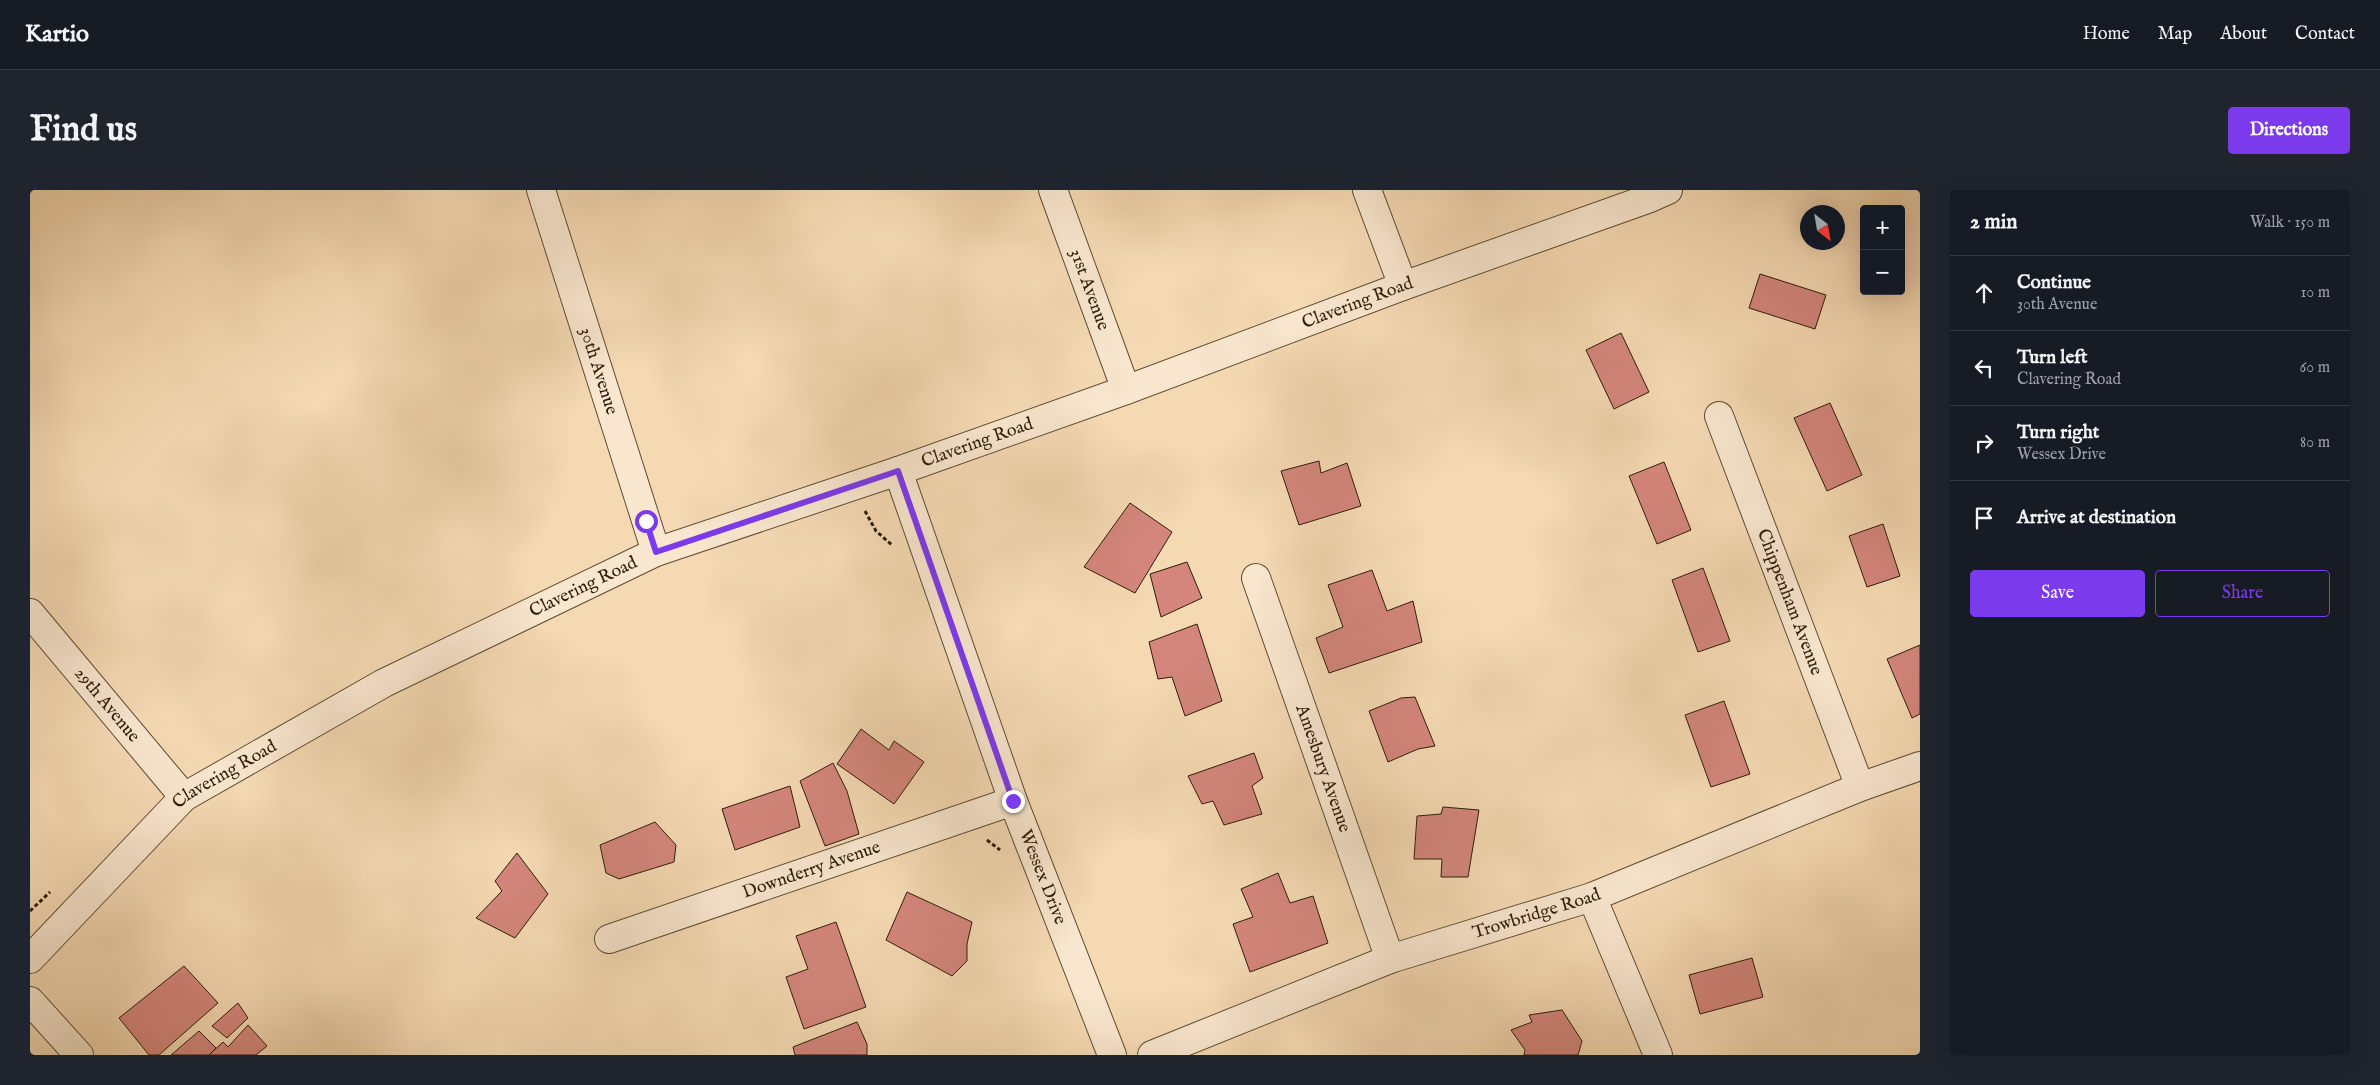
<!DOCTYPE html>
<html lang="en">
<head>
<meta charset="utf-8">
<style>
	:root { --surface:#171b24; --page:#20242c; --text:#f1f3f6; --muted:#9ea1a6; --line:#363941; --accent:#7c3aed }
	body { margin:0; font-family:"IM FELL English",serif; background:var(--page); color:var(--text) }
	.controls { position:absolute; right:15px; top:15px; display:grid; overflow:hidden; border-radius:5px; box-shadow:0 5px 20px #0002 }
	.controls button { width:45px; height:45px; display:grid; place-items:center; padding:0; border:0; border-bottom:1px solid var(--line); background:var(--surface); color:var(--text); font:25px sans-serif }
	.compass { position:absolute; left:1770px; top:15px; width:45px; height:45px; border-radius:50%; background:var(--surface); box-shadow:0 5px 20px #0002; rotate:149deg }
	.stop { position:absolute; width:15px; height:15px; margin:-11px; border:4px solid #7c3aed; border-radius:50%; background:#fff }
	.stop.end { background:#7c3aed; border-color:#fff; box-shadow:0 1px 5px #0008 }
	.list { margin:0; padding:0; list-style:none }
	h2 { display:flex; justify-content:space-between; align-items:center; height:65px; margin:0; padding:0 20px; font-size:21px }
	h2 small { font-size:16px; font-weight:400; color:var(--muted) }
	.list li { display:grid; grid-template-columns:32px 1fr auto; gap:15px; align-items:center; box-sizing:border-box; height:75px; padding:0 20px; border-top:1px solid var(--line) }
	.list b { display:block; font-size:19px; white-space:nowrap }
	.list p { margin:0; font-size:16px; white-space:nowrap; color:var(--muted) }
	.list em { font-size:16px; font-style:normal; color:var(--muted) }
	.actions { display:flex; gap:10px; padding:15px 20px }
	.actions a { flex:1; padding:11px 0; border:1px solid var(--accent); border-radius:5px; text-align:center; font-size:18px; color:var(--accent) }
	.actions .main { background:var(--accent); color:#fff }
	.icon { flex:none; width:28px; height:28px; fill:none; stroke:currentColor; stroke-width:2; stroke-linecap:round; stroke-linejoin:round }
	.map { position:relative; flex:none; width:1890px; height:865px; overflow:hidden; border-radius:5px }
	header { display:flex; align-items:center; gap:30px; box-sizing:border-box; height:70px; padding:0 25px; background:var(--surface); border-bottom:1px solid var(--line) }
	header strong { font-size:24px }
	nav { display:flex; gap:28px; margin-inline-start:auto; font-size:18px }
	.intro { display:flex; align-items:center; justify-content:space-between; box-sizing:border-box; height:120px; padding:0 30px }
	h1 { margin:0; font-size:35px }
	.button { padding:12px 22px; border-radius:5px; background:var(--accent); color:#fff; font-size:18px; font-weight:700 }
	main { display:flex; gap:30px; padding:0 30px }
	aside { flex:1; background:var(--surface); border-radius:5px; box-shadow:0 5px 20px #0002 }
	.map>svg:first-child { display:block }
	.building { fill:#d4867c; stroke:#2c1d0a }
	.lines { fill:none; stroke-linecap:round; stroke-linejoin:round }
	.minor-casing { stroke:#5e4c34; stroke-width:30 }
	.path { stroke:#2c1d0a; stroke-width:3; stroke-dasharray:4 2.5; stroke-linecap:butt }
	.minor { stroke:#f8e6ce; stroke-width:28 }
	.route { stroke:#7c3aed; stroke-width:6 }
	.labels { text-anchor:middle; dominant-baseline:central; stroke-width:5; stroke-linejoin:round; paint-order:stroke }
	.street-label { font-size:18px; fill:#2c1d0a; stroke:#f8e6ce }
</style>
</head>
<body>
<header>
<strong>Kartio</strong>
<nav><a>Home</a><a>Map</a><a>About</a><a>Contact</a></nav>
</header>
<div class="intro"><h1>Find us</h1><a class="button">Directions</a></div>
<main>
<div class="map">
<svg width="1890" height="865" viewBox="0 0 1890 865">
	<rect width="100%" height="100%" fill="#f5d9b3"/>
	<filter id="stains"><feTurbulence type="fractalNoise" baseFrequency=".004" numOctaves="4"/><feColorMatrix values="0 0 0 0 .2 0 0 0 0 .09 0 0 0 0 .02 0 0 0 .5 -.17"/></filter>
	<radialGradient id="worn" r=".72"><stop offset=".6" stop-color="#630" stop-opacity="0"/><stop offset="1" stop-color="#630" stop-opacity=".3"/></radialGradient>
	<!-- building -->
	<path class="building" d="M 1730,84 L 1796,105 L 1785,139 L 1719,118 Z
		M 1591,143 L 1619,202 L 1584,219 L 1556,160 Z
		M 1800,213 L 1832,285 L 1797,301 L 1764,228 Z
		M 1289,271 L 1291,283 L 1317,273 L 1331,316 L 1269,335 L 1251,281 Z
		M 1634,272 L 1661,340 L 1627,354 L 1599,286 Z
		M 1100,313 L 1142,342 L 1105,403 L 1054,377 Z
		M 1853,334 L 1870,386 L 1837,397 L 1819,346 Z
		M 1157,372 L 1172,408 L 1131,427 L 1120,384 Z
		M 1673,378 L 1700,451 L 1668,462 L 1642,390 Z
		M 1342,380 L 1357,421 L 1383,411 L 1392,452 L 1299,483 L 1286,448 L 1313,437 L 1298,395 Z
		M 1167,434 L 1192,511 L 1155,526 L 1142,487 L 1128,489 L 1119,452 Z
		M 1890,455 L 1890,524 L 1882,528 L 1857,469 Z
		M 1385,507 L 1405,556 L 1388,559 L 1358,572 L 1339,521 L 1371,508 Z
		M 1694,511 L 1720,584 L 1681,597 L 1655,525 Z
		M 831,539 L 859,560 L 864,551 L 894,572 L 864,614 L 807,574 Z
		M 1224,563 L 1233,588 L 1222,596 L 1232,624 L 1194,635 L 1183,611 L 1172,614 L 1158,586 Z
		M 803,573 L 817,601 L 829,644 L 795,656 L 770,591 Z
		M 760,596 L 770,637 L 705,660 L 692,619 Z
		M 1413,617 L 1449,620 L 1438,687 L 1411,687 L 1412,669 L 1384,669 L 1387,626 L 1411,624 Z
		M 625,632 L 646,655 L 644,672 L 589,689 L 576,683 L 570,655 Z
		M 487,663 L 518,704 L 485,748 L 446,728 L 472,701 L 465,691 Z
		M 1248,683 L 1260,713 L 1283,706 L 1298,753 L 1220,782 L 1203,734 L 1223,727 L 1211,699 Z
		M 877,702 L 942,732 L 937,754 L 937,771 L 922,786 L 856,750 Z
		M 806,732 L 836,817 L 774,839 L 756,787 L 778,779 L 766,746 Z
		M 1722,768 L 1733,807 L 1670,824 L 1659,785 Z
		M 154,776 L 188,813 L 129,865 L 119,865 L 89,828 Z
		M 208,813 L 218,828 L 197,848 L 182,836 Z
		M 1532,820 L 1552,851 L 1548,865 L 1494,865 L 1495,860 L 1481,840 L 1502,832 L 1499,825 Z
		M 827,832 L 837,854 L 837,865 L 765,865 L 763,857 Z
		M 218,835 L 237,856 L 226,865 L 179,865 L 193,852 L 198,857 Z
		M 169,841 L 186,858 L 179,865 L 141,865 Z"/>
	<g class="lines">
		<defs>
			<g id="minor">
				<path id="s1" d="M 511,0 L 626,362"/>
				<path id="s2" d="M 1023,0 L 1096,200"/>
				<path d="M 1337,0 L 1373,96"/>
				<path id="s3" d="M 1689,226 L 1830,597"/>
				<path id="s4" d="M 868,281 L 983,611 L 1082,865"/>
				<path id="s5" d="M 1226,388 L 1360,769"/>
				<path id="s6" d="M 0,423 L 154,607"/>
				<path d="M 1562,707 L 1628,865"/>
				<path id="s7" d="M 579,749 L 983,611"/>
				<path id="s8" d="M 0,769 L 154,607 L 354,493 L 626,362 L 868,281 L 1096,200 L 1373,96 L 1620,8 L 1638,0"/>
				<path d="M 0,811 L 49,865"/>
				<path id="s9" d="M 1122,865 L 1360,769 L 1562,707 L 1830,597 L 1890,576"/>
			</g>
		</defs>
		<!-- minor casing -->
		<use href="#minor" class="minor-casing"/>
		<!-- path -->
		<path class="path" d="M 835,321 L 846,341 L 862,355
			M 957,650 L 970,660
			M 0,721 L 20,702"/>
		<!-- minor -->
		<use href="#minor" class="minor"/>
	</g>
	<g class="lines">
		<!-- route -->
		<path class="route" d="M 616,331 L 626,362 L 868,281 L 983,611"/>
	</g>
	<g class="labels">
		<!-- street labels -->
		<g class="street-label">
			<text stroke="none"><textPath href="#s2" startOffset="106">31st Avenue</textPath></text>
			<text stroke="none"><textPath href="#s8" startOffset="1500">Clavering Road</textPath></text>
			<text stroke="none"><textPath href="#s1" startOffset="190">30th Avenue</textPath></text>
			<text stroke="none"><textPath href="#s8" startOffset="1095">Clavering Road</textPath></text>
			<text stroke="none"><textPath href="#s8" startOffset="675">Clavering Road</textPath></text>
			<text stroke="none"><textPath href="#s3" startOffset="199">Chippenham Avenue</textPath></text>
			<text stroke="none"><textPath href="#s6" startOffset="120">29th Avenue</textPath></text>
			<text stroke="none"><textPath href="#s5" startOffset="202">Amesbury Avenue</textPath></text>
			<text stroke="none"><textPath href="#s8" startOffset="270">Clavering Road</textPath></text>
			<text stroke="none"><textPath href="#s7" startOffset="214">Downderry Avenue</textPath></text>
			<text stroke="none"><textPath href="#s4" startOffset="431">Wessex Drive</textPath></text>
			<text stroke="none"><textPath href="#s9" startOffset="410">Trowbridge Road</textPath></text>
		</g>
	</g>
	<rect width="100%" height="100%" filter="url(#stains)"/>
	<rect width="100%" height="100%" fill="url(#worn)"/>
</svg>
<div class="controls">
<button>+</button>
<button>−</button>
</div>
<svg class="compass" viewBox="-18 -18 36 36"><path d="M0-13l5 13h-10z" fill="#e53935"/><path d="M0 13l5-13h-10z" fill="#9ea1a6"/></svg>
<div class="stop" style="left:616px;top:331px"></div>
<div class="stop end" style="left:983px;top:611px"></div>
</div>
<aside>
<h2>2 min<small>Walk · 150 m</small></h2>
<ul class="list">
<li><svg class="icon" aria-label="ahead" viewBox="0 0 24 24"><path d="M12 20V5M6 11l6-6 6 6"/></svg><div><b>Continue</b><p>30th Avenue</p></div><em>10 m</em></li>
<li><svg class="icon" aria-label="left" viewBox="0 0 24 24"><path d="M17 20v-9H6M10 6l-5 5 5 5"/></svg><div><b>Turn left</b><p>Clavering Road</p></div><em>60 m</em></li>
<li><svg class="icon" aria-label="right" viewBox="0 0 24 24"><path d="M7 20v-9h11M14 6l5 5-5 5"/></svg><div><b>Turn right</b><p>Wessex Drive</p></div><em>80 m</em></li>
<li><svg class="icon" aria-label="arrive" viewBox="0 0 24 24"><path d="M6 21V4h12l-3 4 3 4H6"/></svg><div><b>Arrive at destination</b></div></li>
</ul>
<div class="actions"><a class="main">Save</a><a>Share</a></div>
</aside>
</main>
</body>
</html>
